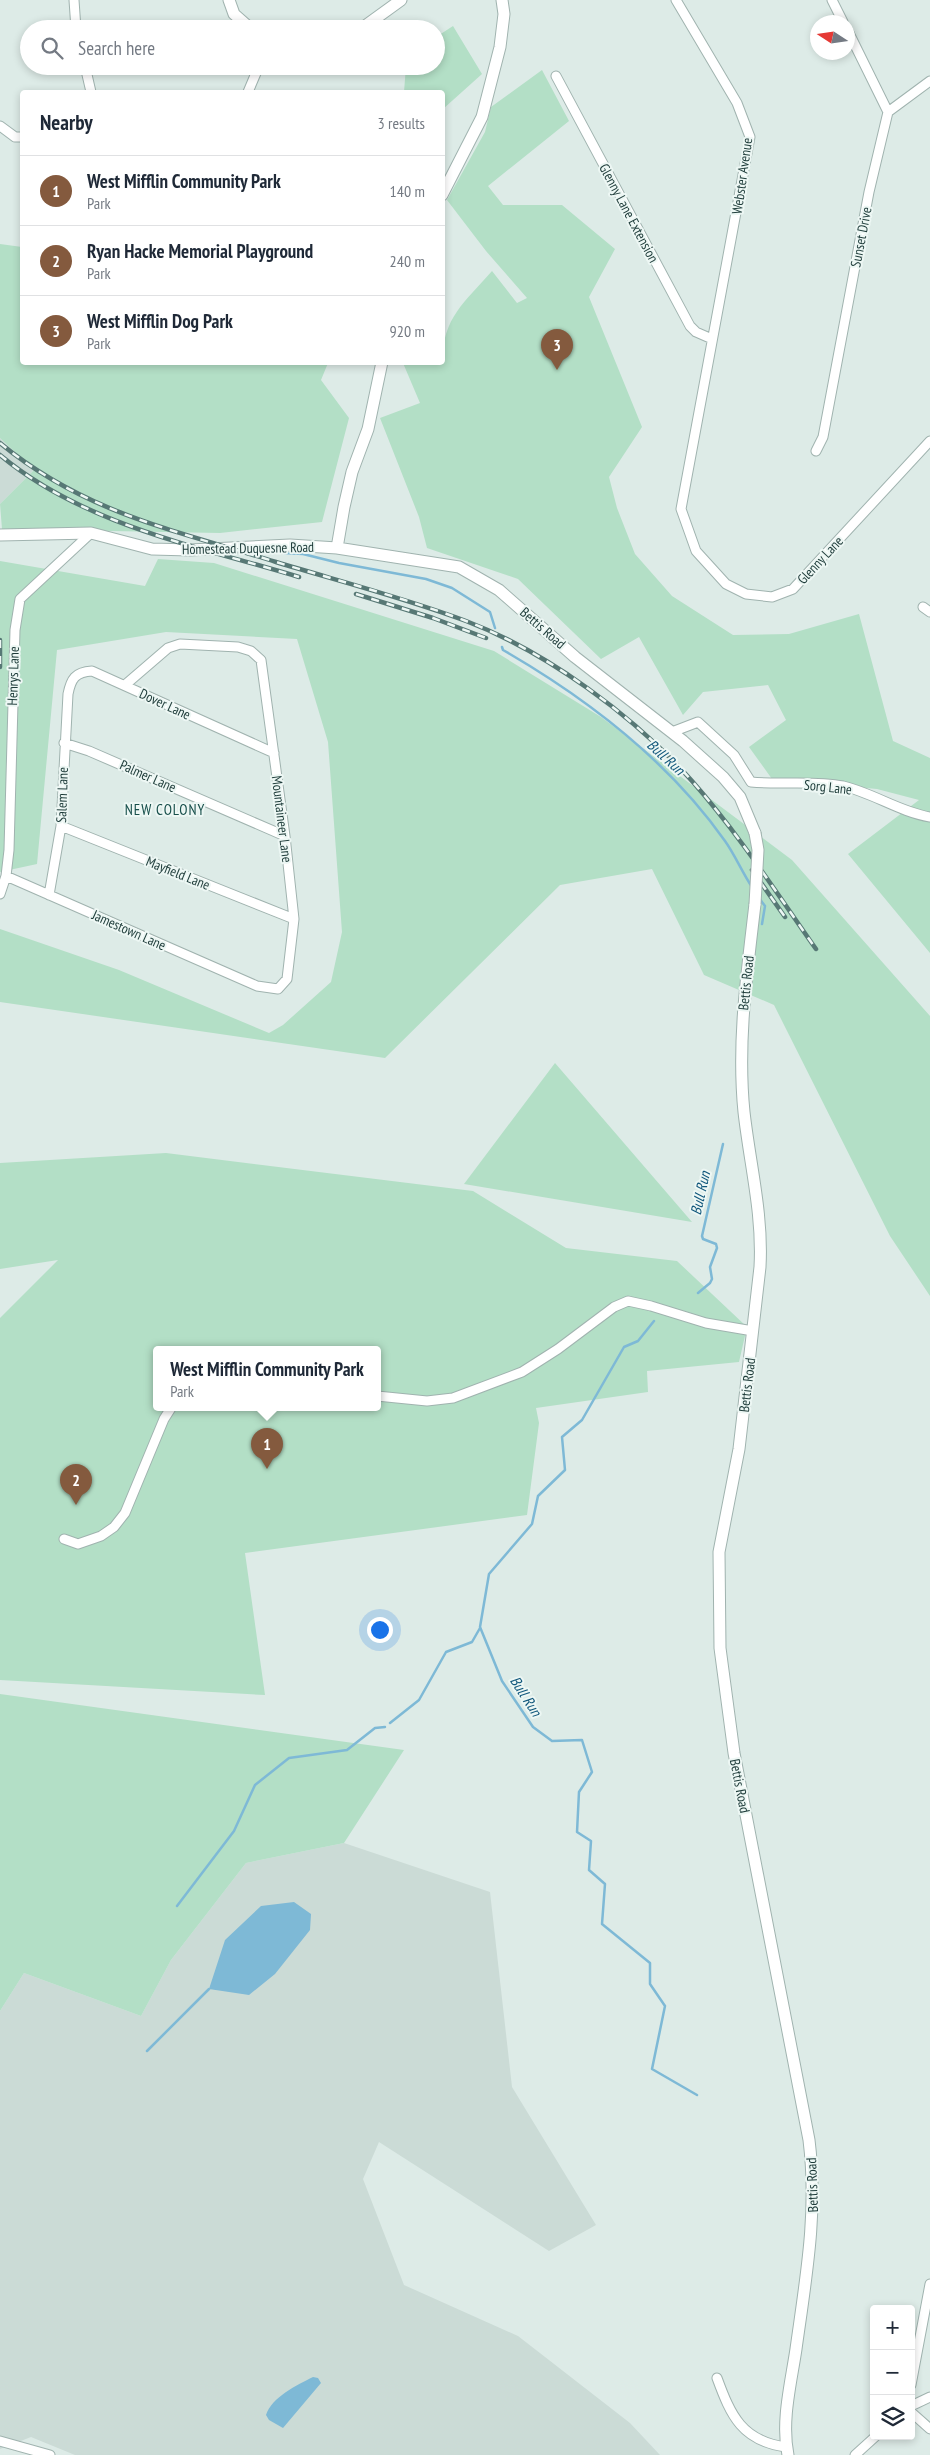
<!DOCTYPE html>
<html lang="en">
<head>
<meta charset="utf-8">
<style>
	:root { --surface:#fff; --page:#f6f6f7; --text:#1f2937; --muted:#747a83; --line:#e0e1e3; --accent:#845a3e }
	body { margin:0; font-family:"PT Sans Narrow",sans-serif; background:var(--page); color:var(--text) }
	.controls { position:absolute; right:15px; bottom:15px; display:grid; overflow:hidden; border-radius:5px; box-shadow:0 2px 8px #0003 }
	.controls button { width:45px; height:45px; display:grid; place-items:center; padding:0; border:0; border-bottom:1px solid var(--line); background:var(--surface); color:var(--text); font:25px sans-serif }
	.compass { position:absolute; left:810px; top:15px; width:45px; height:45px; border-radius:50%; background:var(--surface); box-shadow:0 2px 8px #0003; rotate:282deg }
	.you { position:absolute; left:379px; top:1629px; width:18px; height:18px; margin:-12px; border:4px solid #fff; border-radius:50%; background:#1a73e8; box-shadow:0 0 0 8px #1a73e833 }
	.badge { display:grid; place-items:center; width:32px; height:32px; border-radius:50%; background:var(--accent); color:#fff; font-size:16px; font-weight:700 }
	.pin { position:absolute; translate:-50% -41px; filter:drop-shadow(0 1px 2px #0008) }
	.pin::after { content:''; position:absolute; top:26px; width:18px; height:15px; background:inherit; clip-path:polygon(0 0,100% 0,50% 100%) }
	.popup { position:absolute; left:153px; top:1346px; width:228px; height:65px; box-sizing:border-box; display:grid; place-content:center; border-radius:5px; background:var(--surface); filter:drop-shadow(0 1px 4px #0005); font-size:16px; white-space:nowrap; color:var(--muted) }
	.popup b { font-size:19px; color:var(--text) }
	.popup::after { content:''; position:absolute; left:50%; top:100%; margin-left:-10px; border:10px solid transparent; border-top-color:var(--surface) }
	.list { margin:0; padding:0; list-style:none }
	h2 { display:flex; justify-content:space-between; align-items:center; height:65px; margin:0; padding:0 20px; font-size:21px }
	h2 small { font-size:16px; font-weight:400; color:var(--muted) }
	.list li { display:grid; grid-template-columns:32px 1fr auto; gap:15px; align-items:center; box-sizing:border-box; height:70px; padding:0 20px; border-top:1px solid var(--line) }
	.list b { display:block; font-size:19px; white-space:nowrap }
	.list p { margin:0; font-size:16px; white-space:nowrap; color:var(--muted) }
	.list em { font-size:16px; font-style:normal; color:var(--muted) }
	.icon { flex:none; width:28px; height:28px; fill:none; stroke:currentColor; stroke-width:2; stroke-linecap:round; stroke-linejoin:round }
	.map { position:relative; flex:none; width:930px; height:2455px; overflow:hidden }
	.search { position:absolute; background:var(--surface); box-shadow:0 2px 8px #0003; left:20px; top:20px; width:425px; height:55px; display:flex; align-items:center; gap:12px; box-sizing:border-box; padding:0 18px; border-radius:28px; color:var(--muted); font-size:19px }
	.panel { position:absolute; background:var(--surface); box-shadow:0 2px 8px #0003; left:20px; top:90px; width:425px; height:275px; border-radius:5px }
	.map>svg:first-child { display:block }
	.built { fill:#cbdbd6 }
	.green { fill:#b3dfc6; fill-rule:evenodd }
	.water { fill:#7eb9d6 }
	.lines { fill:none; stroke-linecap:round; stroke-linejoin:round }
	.stream { stroke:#7eb9d6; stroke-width:2.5 }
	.minor-casing { stroke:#a0b3af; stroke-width:11 }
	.tertiary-casing { stroke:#a0b3af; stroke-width:13 }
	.minor { stroke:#fff; stroke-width:9 }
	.tertiary { stroke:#fff; stroke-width:11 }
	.rail-casing { stroke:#577875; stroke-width:4.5 }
	.rail { stroke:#edf7f4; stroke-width:2.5; stroke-dasharray:8; stroke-linecap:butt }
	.tertiary-bridge-casing { stroke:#a0b3af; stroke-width:13; stroke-linecap:butt }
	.tertiary-bridge { stroke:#fff; stroke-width:11 }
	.labels { text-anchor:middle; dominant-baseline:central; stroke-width:4; stroke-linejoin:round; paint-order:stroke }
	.street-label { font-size:14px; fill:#1d3b39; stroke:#edf7f4 }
	.water-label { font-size:15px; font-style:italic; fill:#12587c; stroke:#edf7f4 }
	.neighbourhood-label { font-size:15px; letter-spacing:1px; fill:#174f4b; stroke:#edf7f4 }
</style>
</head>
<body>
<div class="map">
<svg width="930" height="2455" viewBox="0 0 930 2455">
	<rect width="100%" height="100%" fill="#ddebe7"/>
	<!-- built -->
	<path class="built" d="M 0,438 L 34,470 L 0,504 Z
		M 344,1843 L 490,1892 L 512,2087 L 596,2225 L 549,2251 L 379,2142 L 363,2179 L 404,2285 L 518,2336 L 630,2423 L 660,2455 L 75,2455 L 31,2437 L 0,2449 L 0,2011 L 24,1973 L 141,2016 L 171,1960 L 246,1863 Z"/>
	<!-- green -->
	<path class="green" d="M 453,26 L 482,74 L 443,109 L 442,92 L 404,92 L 406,66 L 436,66 L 436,37 Z
		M 542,70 L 569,121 L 488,186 L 503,205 L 562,205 L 615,249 L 589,297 L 642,427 L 609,477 L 617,508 L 635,554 L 672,596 L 733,635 L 789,634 L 859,614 L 893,741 L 930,758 L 930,953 L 848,854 L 919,800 L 877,789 L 772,779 L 749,747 L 786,720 L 768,685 L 703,692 L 683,715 L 639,637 L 601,659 L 518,579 L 427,548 L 419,517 L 380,418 L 420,403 L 403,363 L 442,362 C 443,317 464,303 492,271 L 517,303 L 527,298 L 486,251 L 447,200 L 485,132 L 491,107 Z
		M 0,244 L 22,247 L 22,362 L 328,363 L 321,380 L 349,418 L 322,522 L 220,533 L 2,529 L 0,504 L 34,470 L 0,438 Z
		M 158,559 L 214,563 L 494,651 L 601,717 L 792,860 L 930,1016 L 930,1296 L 890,1236 L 774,1005 L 704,975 L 652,869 L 560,885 L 385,1058 L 0,1002 L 0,929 L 119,970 L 269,1033 L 283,1025 L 331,982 L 342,932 L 328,742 L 297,639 L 166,632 L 57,650 L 37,864 L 0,872 L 0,561 L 145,586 Z
		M 555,1063 L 692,1222 L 464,1184 Z
		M 166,1153 L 473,1191 L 566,1248 L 677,1261 L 747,1327 L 739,1362 L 647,1371 L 648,1392 L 536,1408 L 539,1423 L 527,1515 L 245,1553 L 265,1695 L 0,1680 L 0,1318 L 58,1260 L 0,1269 L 0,1163 ZM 157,1350 L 377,1350 L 377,1408 L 157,1408 Z
		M 0,1694 L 404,1750 L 344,1843 L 246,1863 L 171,1960 L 141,2016 L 24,1973 L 0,2011 Z"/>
	<!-- water -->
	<path class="water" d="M 294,1902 L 311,1914 L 310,1930 L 275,1974 L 249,1995 L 209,1989 L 225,1940 L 261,1906 Z
		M 313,2377 L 318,2378 L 321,2383 L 283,2428 L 269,2420 L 266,2415 C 272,2397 297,2385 313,2377 Z"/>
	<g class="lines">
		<!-- stream -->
		<path class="stream" d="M 284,553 L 303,554 L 339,563 L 426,579 L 452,588 L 490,612 L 495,628
			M 502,647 L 503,650 C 588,699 668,760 725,841 C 735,855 742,872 752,887
			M 759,898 L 765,906 L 762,924
			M 698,1293 L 710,1283 L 712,1279 L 710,1267 L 717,1248 L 716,1244 L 703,1239 L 702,1236 L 723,1144
			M 654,1321 L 638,1341 L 624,1347 L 582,1420 L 562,1437 L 565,1470 L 538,1496 L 532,1524 L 489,1574 L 480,1627 L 502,1681 L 533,1727 L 552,1741 L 582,1740 L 592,1772 L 579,1792 L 577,1832 L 591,1841 L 589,1870 L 605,1884 L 602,1924 L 650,1963 L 650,1984 L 665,2006 L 652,2069 L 697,2095
			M 390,1723 L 419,1700 L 446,1652 L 472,1642 L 480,1628
			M 177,1906 L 234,1831 L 255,1785 L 289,1758 L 347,1750 L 375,1728 L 385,1727
			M 147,2051 L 209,1989"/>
		<defs>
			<path id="minor" d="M 74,0 L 76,29
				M 676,0 L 737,103 L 750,137 L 681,509 L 696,551 L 726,584 L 746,594 L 772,597 L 793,589 L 930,441
				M 832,0 L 843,22
				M 85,66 L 91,92
				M 556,76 L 690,326 L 696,332 L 712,339
				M 248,92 L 259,66
				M 888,112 L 930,81
				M 0,126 L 15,137 L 22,137
				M 816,451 L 823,437 L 869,192 L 888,112 L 848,31
				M 91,533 L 20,599 L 15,630 L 9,850 L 6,876 L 257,986 L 278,989 L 287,979 L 294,919 L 285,836 L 261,660 L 251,651 L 238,647 L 180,644 L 168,648 L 125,685
				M 923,607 L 930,612
				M 672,732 L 698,722 L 734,755 L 751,782 C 781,785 813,780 843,786 C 873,793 900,812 930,817
				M 64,743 L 89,751 L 285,836
				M 61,826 L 294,919
				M 0,894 L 6,876
				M 49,895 L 61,826 L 68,694 C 71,679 75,672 92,671 L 274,753
				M 377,1396 L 427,1401 L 453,1398 L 522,1372 L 558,1349 L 614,1307 L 628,1301 L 651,1306 L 706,1323 L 753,1331
				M 64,1539 L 78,1544 L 101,1536 L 114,1527 L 125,1513 L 164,1419 L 171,1408
				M 717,2378 C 731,2416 742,2441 786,2447
				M 911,2385 L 930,2284
				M 911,2406 L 930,2397
				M 911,2412 L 930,2429
				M 0,2441 L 50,2455
				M 855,2455 L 876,2436"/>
			<path id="tertiary" d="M 229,0 L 234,14 L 251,29
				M 361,29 L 401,0
				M 442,195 L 482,117 L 500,47 L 504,14 L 502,0
				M 0,535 L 91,533 L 152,549 L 190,550 L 290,545 L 337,548 L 459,567 L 499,590 L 575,657 L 683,741 L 723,777 L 740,797 L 755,833
				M 337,548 L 344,507 L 352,472 L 368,429 L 382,362
				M 755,904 C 747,973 737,1042 744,1112 C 750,1165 763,1214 760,1267 L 739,1449 L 719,1552 L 720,1648 L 734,1753 L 809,2140 C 818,2212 806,2277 796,2349 C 791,2383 781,2421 788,2455"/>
		</defs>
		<!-- minor casing -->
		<use href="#minor" class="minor-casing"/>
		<!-- tertiary casing -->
		<use href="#tertiary" class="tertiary-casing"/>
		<!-- minor -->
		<use href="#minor" class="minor"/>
		<!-- tertiary -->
		<use href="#tertiary" class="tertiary"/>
		<defs>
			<path id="rail" d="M 0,443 C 85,513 174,530 276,562 C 339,581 405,598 466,621 C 547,652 634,716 692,781 C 738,833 776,892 816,949
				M 0,455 C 84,525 197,546 299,577
				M 356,594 L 433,618 L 486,638
				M 0,640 L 0,667
				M 752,870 L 785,917"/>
		</defs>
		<!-- rail casing -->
		<use href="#rail" class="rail-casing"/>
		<!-- rail -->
		<use href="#rail" class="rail"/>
		<defs>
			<path id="tertiary-bridge" d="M 755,904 L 758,850 L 755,833"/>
		</defs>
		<!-- tertiary-bridge casing -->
		<use href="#tertiary-bridge" class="tertiary-bridge-casing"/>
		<!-- tertiary-bridge -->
		<use href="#tertiary-bridge" class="tertiary-bridge"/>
	</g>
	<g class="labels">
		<!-- street labels -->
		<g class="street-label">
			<text transform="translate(742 176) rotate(-82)">Webster Avenue</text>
			<text transform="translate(629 213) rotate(62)">Glenny Lane Extension</text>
			<text transform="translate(861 237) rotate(-79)">Sunset Drive</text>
			<text transform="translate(248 548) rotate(-1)">Homestead Duquesne Road</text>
			<text transform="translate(820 560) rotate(-47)">Glenny Lane</text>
			<text transform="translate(543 628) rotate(41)">Bettis Road</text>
			<text transform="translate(13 676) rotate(-88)">Henrys Lane</text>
			<text transform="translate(165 704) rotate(25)">Dover Lane</text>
			<text transform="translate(148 776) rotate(24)">Palmer Lane</text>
			<text transform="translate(828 787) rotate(6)">Sorg Lane</text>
			<text transform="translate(62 795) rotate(-88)">Salem Lane</text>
			<text transform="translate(282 819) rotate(83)">Mountaineer Lane</text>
			<text transform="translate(178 873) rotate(22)">Mayfield Lane</text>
			<text transform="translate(129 930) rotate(24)">Jamestown Lane</text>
			<text transform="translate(746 983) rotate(-84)">Bettis Road</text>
			<text transform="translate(747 1385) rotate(-83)">Bettis Road</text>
			<text transform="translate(740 1786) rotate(79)">Bettis Road</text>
			<text transform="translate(812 2185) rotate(-92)">Bettis Road</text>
		</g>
		<!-- water labels -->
		<g class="water-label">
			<text transform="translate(666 757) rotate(42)">Bull Run</text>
			<text transform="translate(700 1193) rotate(-77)">Bull Run</text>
			<text transform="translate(526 1696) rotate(57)">Bull Run</text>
		</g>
		<!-- neighbourhood labels -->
		<g class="neighbourhood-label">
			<text x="165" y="809">NEW COLONY</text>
		</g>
	</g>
</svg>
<div class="controls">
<button>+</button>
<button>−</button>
<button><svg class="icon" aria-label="layers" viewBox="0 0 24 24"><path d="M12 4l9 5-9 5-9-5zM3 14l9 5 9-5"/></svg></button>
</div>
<svg class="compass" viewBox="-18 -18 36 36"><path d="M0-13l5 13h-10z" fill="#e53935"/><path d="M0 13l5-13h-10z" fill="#747a83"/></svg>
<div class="you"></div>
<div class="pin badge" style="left:267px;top:1469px">1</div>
<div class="popup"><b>West Mifflin Community Park</b>Park</div>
<div class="pin badge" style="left:76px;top:1505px">2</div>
<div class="pin badge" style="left:557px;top:370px">3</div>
<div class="search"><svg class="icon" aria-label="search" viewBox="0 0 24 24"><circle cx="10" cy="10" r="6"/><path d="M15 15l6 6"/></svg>Search here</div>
<section class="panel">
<h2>Nearby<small>3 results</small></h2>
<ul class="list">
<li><span class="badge">1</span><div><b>West Mifflin Community Park</b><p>Park</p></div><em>140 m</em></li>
<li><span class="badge">2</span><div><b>Ryan Hacke Memorial Playground</b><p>Park</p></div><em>240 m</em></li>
<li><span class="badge">3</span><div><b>West Mifflin Dog Park</b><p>Park</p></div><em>920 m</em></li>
</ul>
</section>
</div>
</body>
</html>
